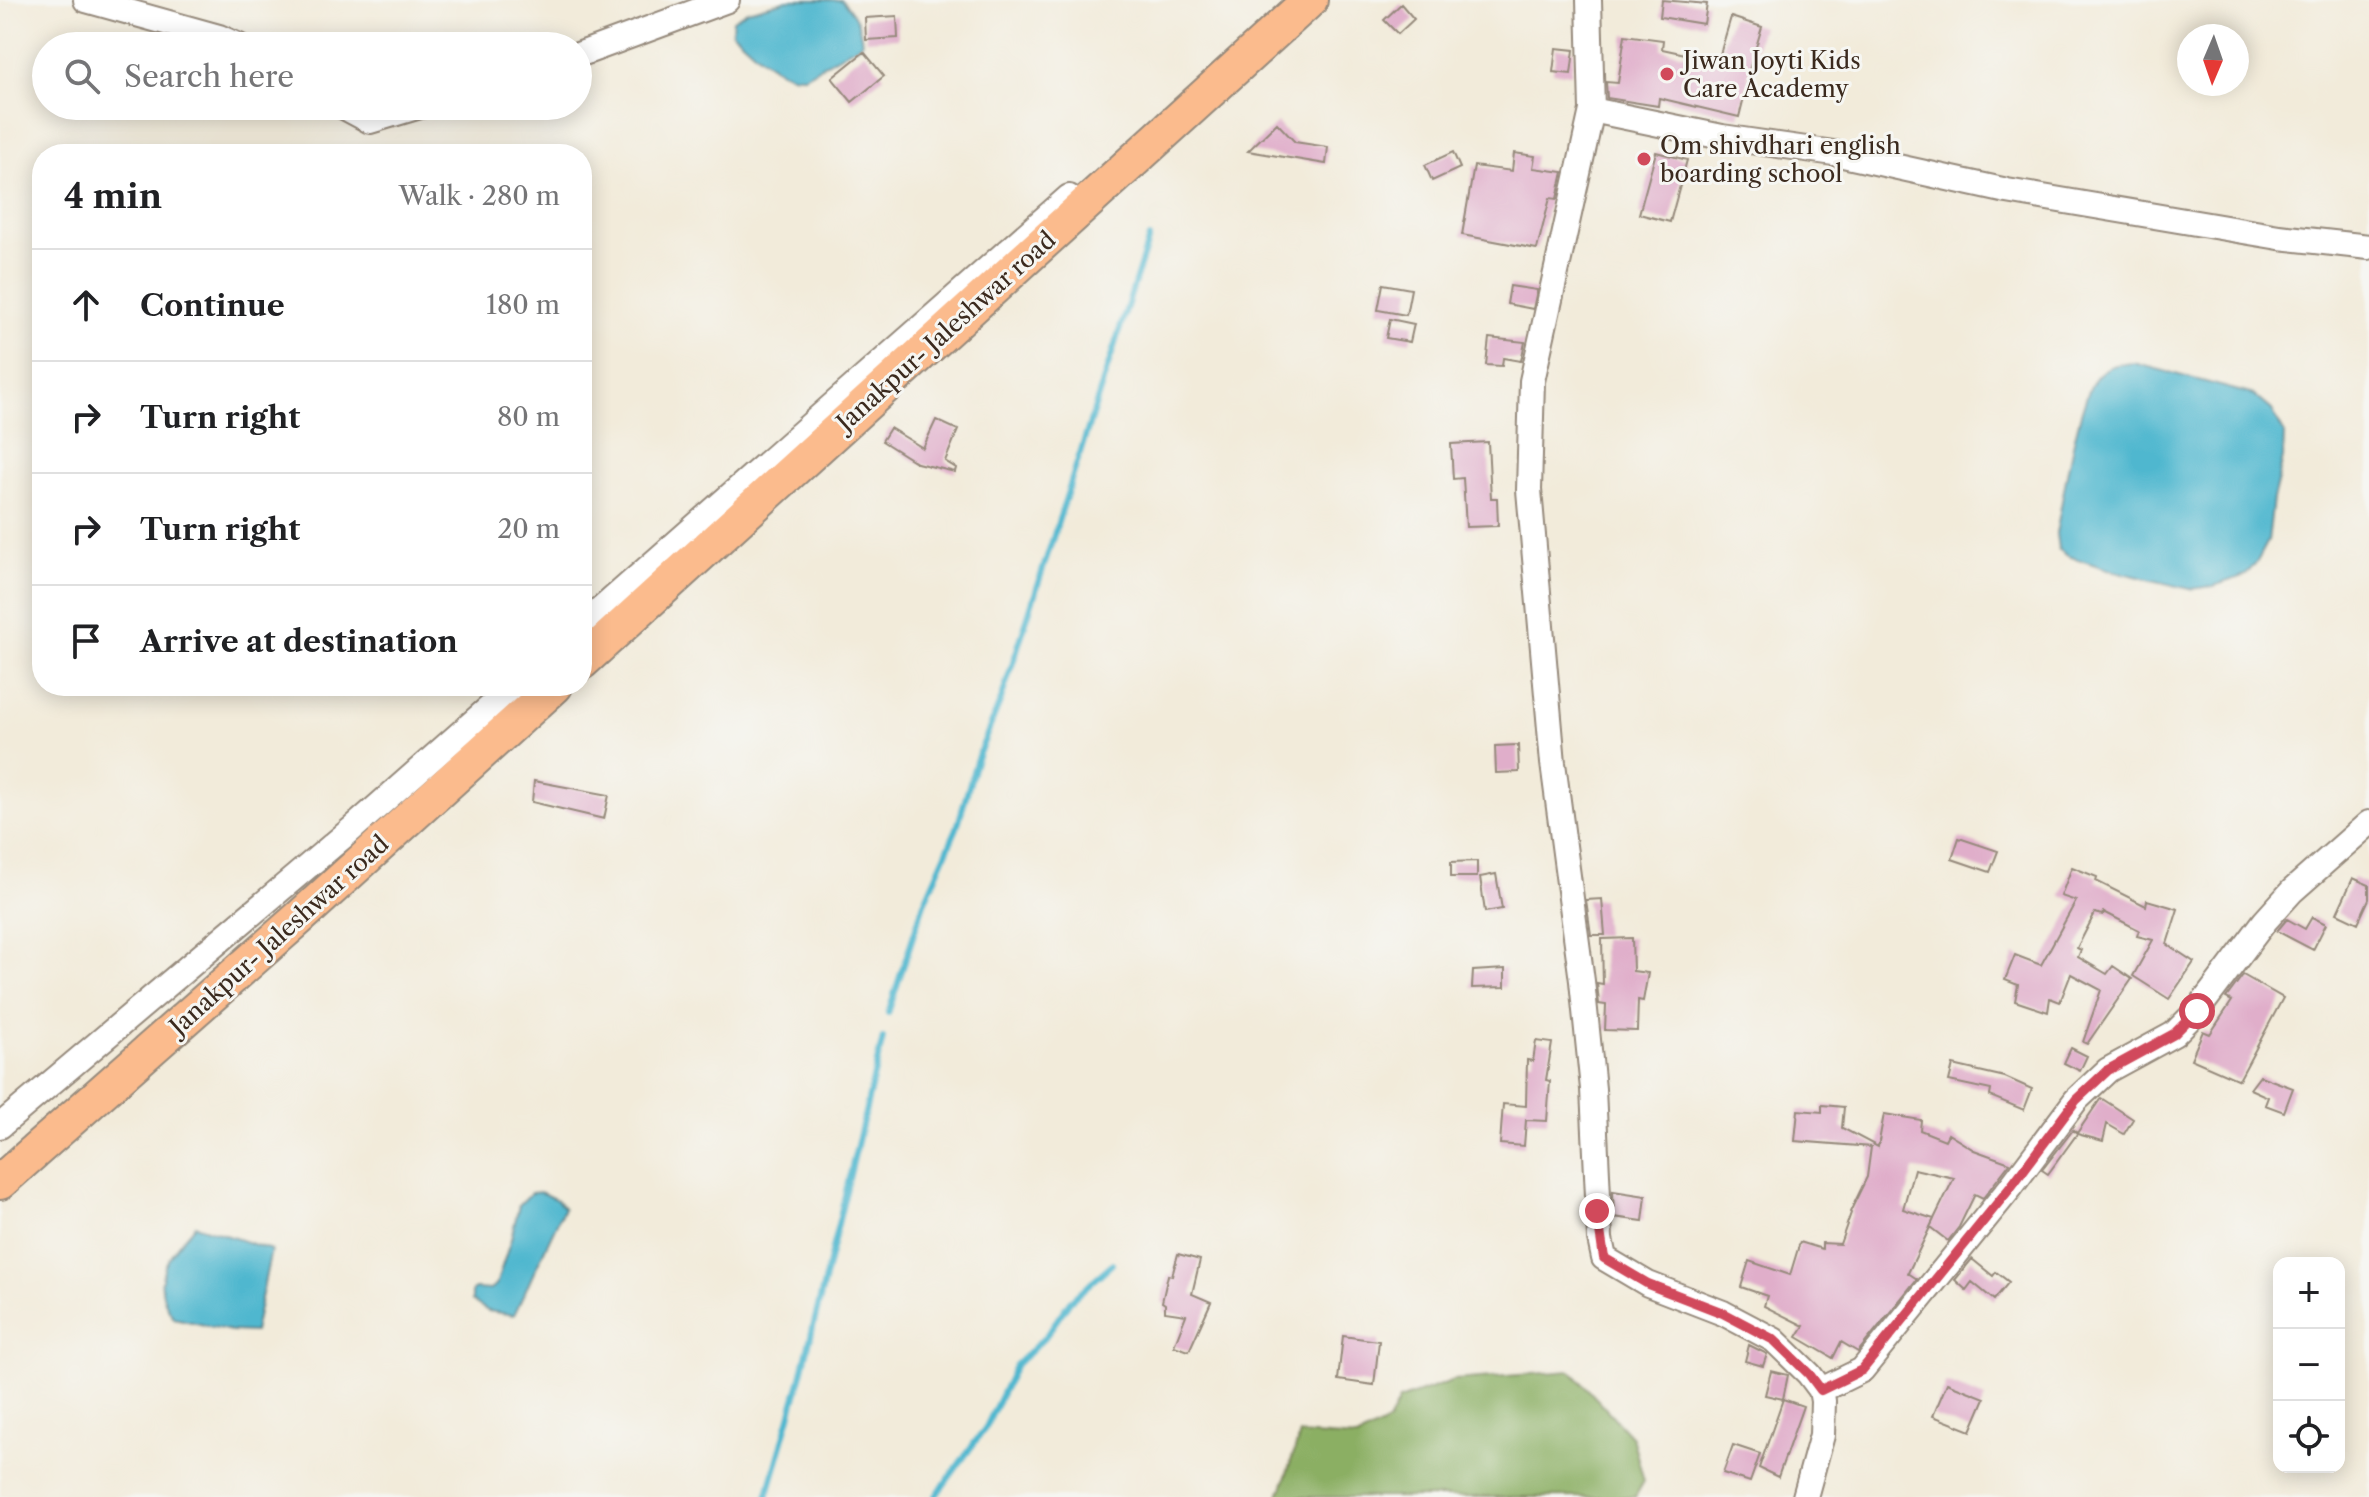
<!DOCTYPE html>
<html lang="en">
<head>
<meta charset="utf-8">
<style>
	:root { --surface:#fff; --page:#f6f6f6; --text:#202124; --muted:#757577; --line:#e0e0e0 }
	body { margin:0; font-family:"Libre Caslon Text",serif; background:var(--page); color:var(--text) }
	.controls { position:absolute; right:24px; bottom:24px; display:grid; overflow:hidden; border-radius:16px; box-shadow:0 4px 20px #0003 }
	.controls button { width:72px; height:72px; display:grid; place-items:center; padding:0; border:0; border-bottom:2px solid var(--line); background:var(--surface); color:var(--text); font:40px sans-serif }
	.compass { position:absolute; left:2177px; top:24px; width:72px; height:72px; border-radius:50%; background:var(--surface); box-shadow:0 4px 20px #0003; rotate:182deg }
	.stop { position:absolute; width:24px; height:24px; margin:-18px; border:6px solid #d1495b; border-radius:50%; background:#fff }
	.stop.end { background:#d1495b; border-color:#fff; box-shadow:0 2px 8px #0008 }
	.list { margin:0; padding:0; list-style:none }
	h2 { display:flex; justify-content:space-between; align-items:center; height:104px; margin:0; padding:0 32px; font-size:34px }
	h2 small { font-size:26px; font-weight:400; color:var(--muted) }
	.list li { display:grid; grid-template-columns:52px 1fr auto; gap:24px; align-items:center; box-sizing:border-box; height:112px; padding:0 32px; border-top:2px solid var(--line) }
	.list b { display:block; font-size:30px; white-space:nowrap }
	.list em { font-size:26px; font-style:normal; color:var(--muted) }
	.icon { flex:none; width:44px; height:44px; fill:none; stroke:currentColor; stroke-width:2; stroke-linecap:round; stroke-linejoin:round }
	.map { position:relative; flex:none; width:2369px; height:1497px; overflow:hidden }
	.search { position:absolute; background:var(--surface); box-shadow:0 4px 20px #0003; left:32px; top:32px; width:560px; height:88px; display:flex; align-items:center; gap:20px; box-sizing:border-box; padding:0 28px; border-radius:44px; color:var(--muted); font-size:30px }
	.panel { position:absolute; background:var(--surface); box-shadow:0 4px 20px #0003; left:32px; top:144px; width:560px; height:552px; border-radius:32px }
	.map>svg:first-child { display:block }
	.forest { fill:#8baf64; stroke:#636c41; stroke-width:2 }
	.water { fill:#50b7cf; stroke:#467076; stroke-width:2 }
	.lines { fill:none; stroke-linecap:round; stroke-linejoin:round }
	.stream { stroke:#50b7cf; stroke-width:6 }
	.building { fill:#e0aeca }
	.minor-casing { stroke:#968a7c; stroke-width:28 }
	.highway-casing { stroke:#968a7c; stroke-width:38 }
	.minor { stroke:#fff; stroke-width:24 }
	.highway { stroke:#fbbb8d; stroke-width:34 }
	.route { stroke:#d1495b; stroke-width:10 }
	.poi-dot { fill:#d1495b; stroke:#f6f6f2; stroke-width:3 }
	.labels { text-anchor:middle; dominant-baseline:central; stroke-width:6; stroke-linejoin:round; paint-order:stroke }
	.poi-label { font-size:24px; fill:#3b2a1e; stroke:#f6f6f2; text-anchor:start }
	.street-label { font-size:24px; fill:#3b2a1e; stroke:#f6f6f2 }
</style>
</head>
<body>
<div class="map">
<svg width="2369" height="1497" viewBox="0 0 2369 1497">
	<rect width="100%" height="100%" fill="#f6f6f2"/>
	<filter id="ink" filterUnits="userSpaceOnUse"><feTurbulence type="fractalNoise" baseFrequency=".0125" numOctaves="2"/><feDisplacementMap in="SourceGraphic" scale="16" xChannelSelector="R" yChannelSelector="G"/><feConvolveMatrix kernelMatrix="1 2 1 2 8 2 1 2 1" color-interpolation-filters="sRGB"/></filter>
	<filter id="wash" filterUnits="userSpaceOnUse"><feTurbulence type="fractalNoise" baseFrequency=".006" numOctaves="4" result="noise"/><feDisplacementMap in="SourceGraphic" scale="32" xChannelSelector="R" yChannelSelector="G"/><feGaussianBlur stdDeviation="1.8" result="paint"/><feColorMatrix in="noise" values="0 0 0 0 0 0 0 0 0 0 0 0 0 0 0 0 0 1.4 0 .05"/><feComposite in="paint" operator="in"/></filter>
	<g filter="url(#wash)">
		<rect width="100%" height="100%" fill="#f2ebda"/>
		<!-- forest -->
		<path class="forest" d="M 1571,1371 L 1632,1437 L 1644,1481 L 1635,1497 L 1277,1497 L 1282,1488 L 1300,1434 L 1357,1438 L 1388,1422 L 1399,1400 L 1454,1380 Z"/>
		<!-- water -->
		<path class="water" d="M 788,0 L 841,0 C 855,13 860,24 862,43 L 804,76 C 776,78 752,49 732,32 L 733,20 L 747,11 Z
			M 2134,363 L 2254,395 L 2272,410 L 2284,433 L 2283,458 L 2273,499 L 2268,541 L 2258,560 L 2246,575 L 2214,586 L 2190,589 L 2114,571 L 2068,556 L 2058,549 L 2056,534 C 2062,502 2079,392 2099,374 C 2110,364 2120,364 2134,363 Z
			M 540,1192 L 557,1200 L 564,1208 L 514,1315 L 488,1311 L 472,1301 L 472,1291 L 475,1289 L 490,1290 L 496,1285 L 511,1239 L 519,1205 L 531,1193 Z
			M 195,1225 L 271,1250 L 254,1332 L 231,1331 L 174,1318 C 147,1280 168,1255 195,1225 Z"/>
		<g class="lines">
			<!-- stream -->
			<path class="stream" d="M 888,1013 L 924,903 L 957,828 L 976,761 L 1001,700 L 1149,238
				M 767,1497 L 801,1377 L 883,1038
				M 935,1497 L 986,1427 L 1015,1366 L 1045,1337 L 1070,1301 L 1112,1264"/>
		</g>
		<g id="blocks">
			<!-- building -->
			<path class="building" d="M 1662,0 L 1707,4 L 1704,24 L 1660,17 Z
				M 1401,4 L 1414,19 L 1398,34 L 1384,20 Z
				M 897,16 L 898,38 L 866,40 L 865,18 Z
				M 1731,17 L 1762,27 L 1747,77 L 1749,77 L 1739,117 L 1659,98 L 1658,106 L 1607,98 L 1606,82 L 1618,83 L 1625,35 L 1663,40 L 1662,49 L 1718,61 Z
				M 1556,48 L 1574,50 L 1571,74 L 1553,72 Z
				M 864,52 L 884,76 L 852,102 L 832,78 Z
				M 1277,123 L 1295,142 L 1328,147 L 1326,164 L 1248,151 Z
				M 1453,152 L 1460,168 L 1432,181 L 1425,165 Z
				M 1656,152 L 1687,160 L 1670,222 L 1639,214 Z
				M 1514,153 L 1535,156 L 1533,168 L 1563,172 L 1557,199 L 1550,198 L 1537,249 L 1462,235 L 1474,166 L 1512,171 Z
				M 1383,284 L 1411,289 L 1406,315 L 1378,310 Z
				M 1510,286 L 1537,290 L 1533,309 L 1507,304 Z
				M 1390,319 L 1414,324 L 1410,342 L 1386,338 Z
				M 1489,338 L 1525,342 L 1521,361 L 1503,358 L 1502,366 L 1486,365 Z
				M 936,420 L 958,430 L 945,461 L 956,468 L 955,472 L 917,463 L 882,441 L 890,428 L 923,448 Z
				M 1488,442 L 1491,498 L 1497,498 L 1498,526 L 1466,527 L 1463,478 L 1453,479 L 1451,444 Z
				M 1518,745 L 1519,772 L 1496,773 L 1495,746 Z
				M 534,781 L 609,795 L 604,819 L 532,802 Z
				M 1959,838 L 1998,851 L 1990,872 L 1952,859 Z
				M 1477,861 L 1477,877 L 1451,877 L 1451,862 Z
				M 2072,867 L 2097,877 L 2096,881 L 2146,906 L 2147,900 L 2178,909 L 2167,944 L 2194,962 L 2169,999 L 2133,976 L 2153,940 L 2137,936 L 2139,930 L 2104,912 L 2103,915 L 2095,913 L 2077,948 L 2081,950 L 2078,957 L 2107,974 L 2113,966 L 2132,979 L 2087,1044 L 2083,1042 L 2101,990 L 2071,974 L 2060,1002 L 2050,998 L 2048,1012 L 2015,1001 L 2018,985 L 2005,980 L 2015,955 L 2041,965 L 2076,901 L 2061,896 Z
				M 1496,874 L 1502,909 L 1485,912 L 1480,877 Z
				M 2353,878 L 2369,885 L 2369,899 L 2358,923 L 2337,913 Z
				M 1602,899 L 1605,935 L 1591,935 L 1586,900 Z
				M 2312,917 L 2326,924 L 2313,950 L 2277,931 L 2287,919 L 2305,929 Z
				M 1632,938 L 1633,971 L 1648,973 L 1643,1001 L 1638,1000 L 1637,1031 L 1605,1030 L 1606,1005 L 1599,1004 L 1597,983 L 1603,984 L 1602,939 Z
				M 1505,969 L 1505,987 L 1472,988 L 1473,971 Z
				M 2243,975 L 2283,998 L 2239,1080 L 2191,1059 L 2203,1031 L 2210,1034 L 2232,1001 L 2226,998 Z
				M 1536,1041 L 1552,1043 L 1546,1080 L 1550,1081 L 1547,1121 L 1526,1120 L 1524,1146 L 1500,1144 L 1503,1104 L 1526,1106 L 1527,1060 L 1533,1061 Z
				M 2071,1048 L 2087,1056 L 2080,1071 L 2064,1063 Z
				M 1953,1065 L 2005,1077 L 2032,1089 L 2024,1110 L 1990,1096 L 1991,1090 L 1949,1081 Z
				M 2260,1076 L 2293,1088 L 2284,1112 L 2265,1105 L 2268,1097 L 2250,1089 Z
				M 2101,1098 L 2133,1119 L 2124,1134 L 2107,1124 L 2103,1141 L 2077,1134 L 2048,1174 L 2042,1170 L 2073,1130 L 2077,1133 Z
				M 1822,1105 L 1844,1107 L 1842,1128 L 1878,1147 L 1884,1114 L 1921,1120 L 1920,1130 L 1945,1140 L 1948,1134 L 1974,1150 L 2010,1163 L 1983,1198 L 1975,1194 L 1959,1227 L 1948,1241 L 1930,1227 L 1954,1178 L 1914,1169 L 1903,1209 L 1934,1219 L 1908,1273 L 1917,1279 L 1858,1352 L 1841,1342 L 1833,1358 L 1797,1337 L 1804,1326 L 1764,1306 L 1767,1296 L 1741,1287 L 1749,1261 L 1790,1275 L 1800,1242 L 1822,1249 L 1822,1243 L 1840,1244 L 1851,1213 L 1850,1212 L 1867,1177 L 1871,1147 L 1795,1141 L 1798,1110 L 1822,1112 Z
				M 1613,1191 L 1646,1196 L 1643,1221 L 1614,1217 Z
				M 1178,1254 L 1200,1260 L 1192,1294 L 1211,1302 L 1189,1351 L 1174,1346 L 1186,1315 L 1165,1312 L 1165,1304 L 1162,1302 L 1168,1275 L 1172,1276 Z
				M 1972,1259 L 1993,1276 L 1996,1272 L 2009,1282 L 1994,1300 L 1972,1282 L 1966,1290 L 1955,1280 Z
				M 1343,1336 L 1379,1341 L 1374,1385 L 1338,1380 Z
				M 1749,1345 L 1767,1354 L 1763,1366 L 1745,1361 Z
				M 1771,1371 L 1788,1375 L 1783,1399 L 1765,1395 Z
				M 1947,1383 L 1985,1398 L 1971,1431 L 1933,1416 Z
				M 1783,1399 L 1803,1406 L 1778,1477 L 1759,1468 Z
				M 1733,1445 L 1760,1454 L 1750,1482 L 1723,1473 Z"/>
		</g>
	</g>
	<g filter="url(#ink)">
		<use href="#blocks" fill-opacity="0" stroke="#968a7c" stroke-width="2"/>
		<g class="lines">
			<defs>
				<path id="minor" d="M 86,0 L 219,37 L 239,46
					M 1589,0 L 1592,110 L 1532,381 L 1529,490 L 1553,763 L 1582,981 L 1593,1089 L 1600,1239 L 1604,1258 L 1648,1284 L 1723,1313 L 1774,1340 L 1809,1374 L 1821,1390 L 1823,1401 L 1822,1435 L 1805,1497
					M 578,55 L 727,0
					M 342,106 L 370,121 L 420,106
					M 1592,110 L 1722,137 L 1834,153 L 2007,191 L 2279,237 L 2369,247
					M 582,626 L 1069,197
					M 0,1126 L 352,829 L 514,686
					M 1821,1390 L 1862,1370 L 2010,1188 L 2076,1100 L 2108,1070 L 2174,1034 L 2197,1011 L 2265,921 L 2292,891 L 2369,823"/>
				<path id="highway" d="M 582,662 L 1310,0
					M 0,1182 L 298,919 L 555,686"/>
			</defs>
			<!-- minor casing -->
			<use href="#minor" class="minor-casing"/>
			<!-- highway casing -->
			<use href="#highway" class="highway-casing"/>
			<!-- minor -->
			<use href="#minor" class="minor"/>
			<!-- highway -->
			<use href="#highway" class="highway"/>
		</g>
	</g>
	<g class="lines" filter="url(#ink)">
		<!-- route -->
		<path class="route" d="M 1597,1211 L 1604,1258 L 1648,1284 L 1723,1313 L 1774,1340 L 1809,1374 L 1821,1390 L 1862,1370 L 2010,1188 L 2076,1100 L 2108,1070 L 2174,1034 L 2197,1011"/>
	</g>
	<!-- markers -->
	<g class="poi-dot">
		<circle cx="1667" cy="74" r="8"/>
		<circle cx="1644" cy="159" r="8"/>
	</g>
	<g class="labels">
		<!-- poi labels -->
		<g class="poi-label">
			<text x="1683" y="60">Jiwan Joyti Kids<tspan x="1683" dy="28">Care Academy</tspan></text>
			<text x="1660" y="145">Om shivdhari english<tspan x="1660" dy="28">boarding school</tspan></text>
		</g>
		<!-- street labels -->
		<g class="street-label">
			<text transform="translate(946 331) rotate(-42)">Janakpur- Jaleshwar road</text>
			<text transform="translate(279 935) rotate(-42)">Janakpur- Jaleshwar road</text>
		</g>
	</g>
</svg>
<div class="controls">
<button>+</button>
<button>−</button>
<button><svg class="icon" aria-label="locate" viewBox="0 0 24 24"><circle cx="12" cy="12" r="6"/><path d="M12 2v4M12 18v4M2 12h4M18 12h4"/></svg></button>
</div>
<svg class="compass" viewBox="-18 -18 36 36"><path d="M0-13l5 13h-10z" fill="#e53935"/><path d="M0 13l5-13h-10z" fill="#757577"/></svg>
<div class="stop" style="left:2197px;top:1011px"></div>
<div class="stop end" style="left:1597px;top:1211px"></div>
<div class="search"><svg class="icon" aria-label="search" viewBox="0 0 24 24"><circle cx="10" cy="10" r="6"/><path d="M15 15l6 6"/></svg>Search here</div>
<section class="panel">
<h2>4 min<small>Walk · 280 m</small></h2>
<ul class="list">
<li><svg class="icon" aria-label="ahead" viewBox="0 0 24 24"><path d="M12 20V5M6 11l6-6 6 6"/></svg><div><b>Continue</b></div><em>180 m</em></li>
<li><svg class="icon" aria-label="right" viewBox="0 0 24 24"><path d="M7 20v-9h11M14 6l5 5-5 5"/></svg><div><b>Turn right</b></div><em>80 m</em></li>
<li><svg class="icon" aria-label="right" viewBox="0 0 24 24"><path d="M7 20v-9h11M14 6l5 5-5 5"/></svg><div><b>Turn right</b></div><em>20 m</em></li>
<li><svg class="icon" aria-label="arrive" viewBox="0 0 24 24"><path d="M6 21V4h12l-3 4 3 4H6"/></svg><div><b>Arrive at destination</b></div></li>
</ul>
</section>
</div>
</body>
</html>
